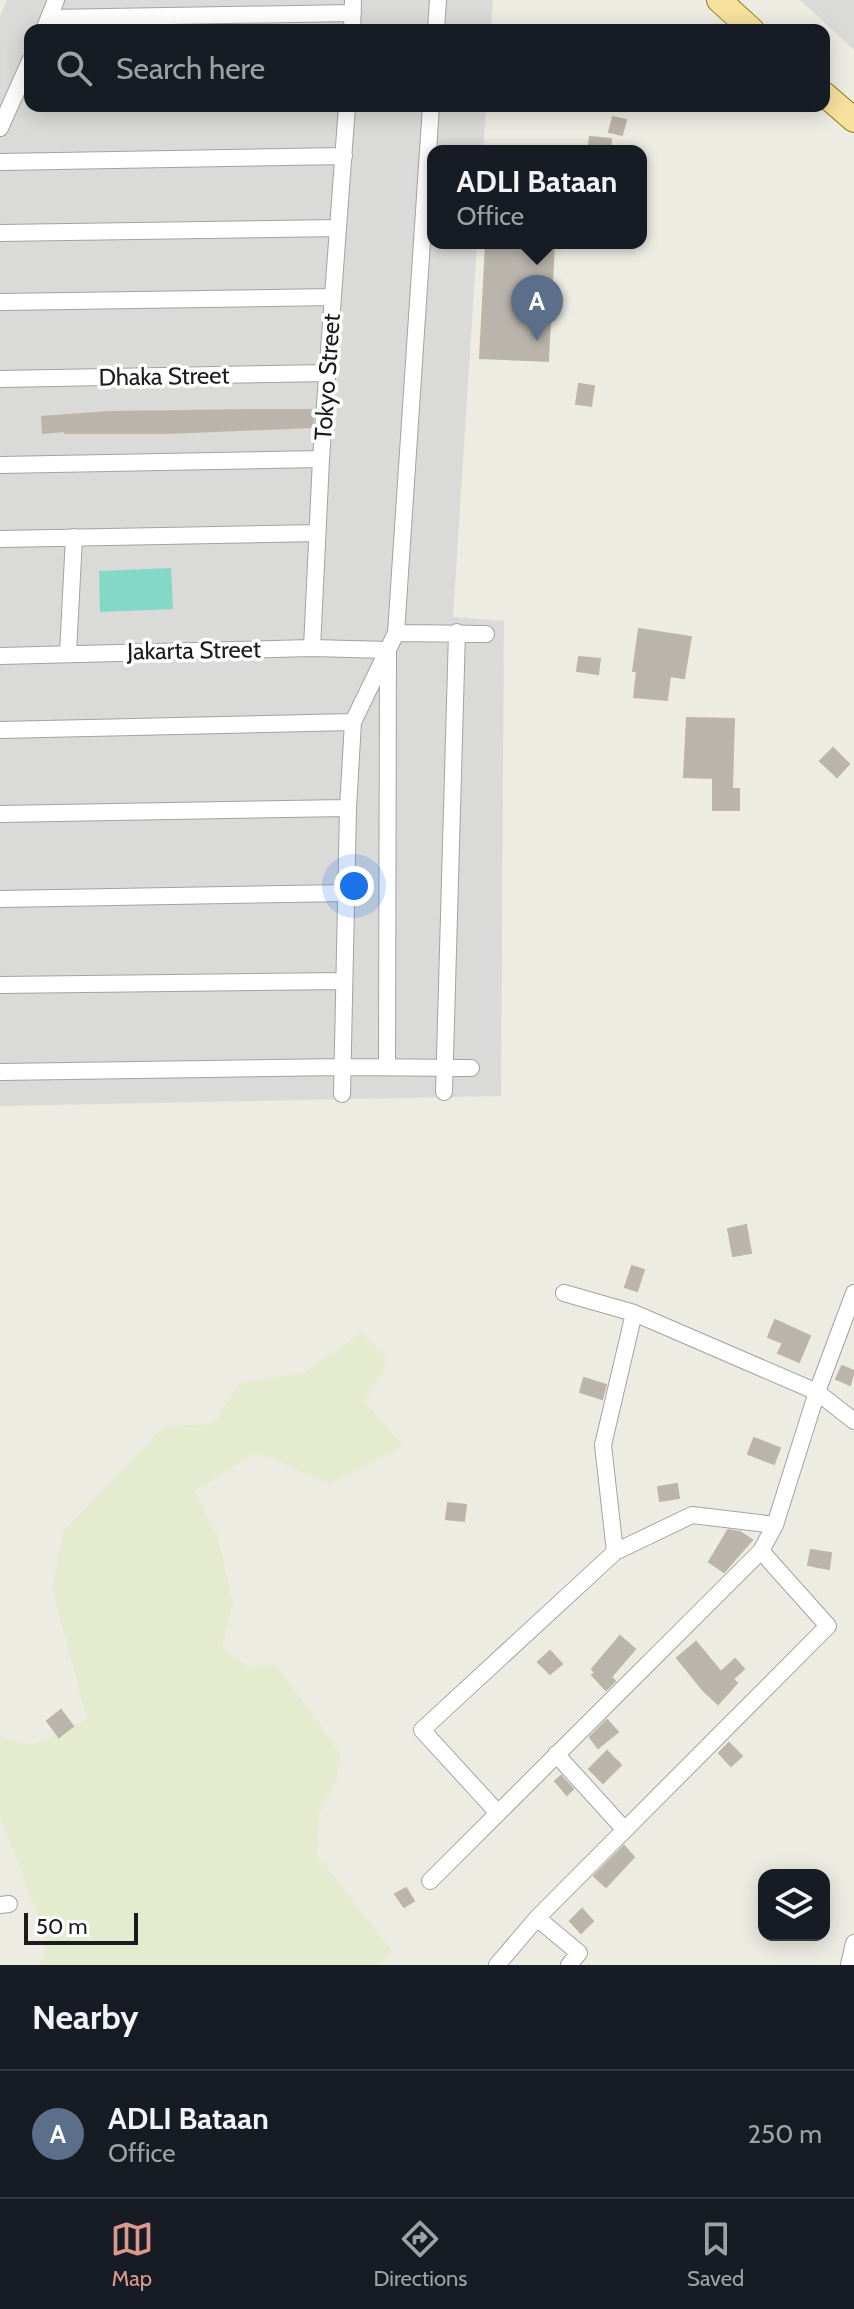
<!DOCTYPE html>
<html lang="en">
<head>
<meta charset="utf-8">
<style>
	:root { --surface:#171b24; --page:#20242c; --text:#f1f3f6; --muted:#9ea1a6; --line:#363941; --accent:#da998c }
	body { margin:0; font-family:Cabin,sans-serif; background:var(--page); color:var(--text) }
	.controls { position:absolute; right:24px; bottom:24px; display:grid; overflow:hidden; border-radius:16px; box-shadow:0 4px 20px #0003 }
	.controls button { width:72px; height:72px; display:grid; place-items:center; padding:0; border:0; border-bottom:2px solid var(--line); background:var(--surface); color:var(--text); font:40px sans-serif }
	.scale { position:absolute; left:24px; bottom:20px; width:114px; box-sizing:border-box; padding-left:8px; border:4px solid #1c1c1c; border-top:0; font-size:22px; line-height:28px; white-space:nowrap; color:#1c1c1c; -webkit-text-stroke:6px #fff; paint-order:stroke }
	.you { position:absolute; left:354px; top:886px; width:28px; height:28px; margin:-20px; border:6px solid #fff; border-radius:50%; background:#1a73e8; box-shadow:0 0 0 12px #1a73e833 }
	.badge { display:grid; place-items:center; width:52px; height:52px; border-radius:50%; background:var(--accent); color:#fff; font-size:26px; font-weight:700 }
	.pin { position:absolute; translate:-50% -66px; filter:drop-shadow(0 2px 4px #0008) }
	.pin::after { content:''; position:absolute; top:42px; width:28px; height:24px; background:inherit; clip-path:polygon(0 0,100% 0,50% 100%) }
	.popup { position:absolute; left:427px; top:145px; width:220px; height:104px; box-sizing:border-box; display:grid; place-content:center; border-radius:16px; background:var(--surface); filter:drop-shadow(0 2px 6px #0005); font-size:26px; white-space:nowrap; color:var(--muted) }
	.popup b { font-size:30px; color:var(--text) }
	.popup::after { content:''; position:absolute; left:50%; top:100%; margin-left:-16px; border:16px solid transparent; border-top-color:var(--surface) }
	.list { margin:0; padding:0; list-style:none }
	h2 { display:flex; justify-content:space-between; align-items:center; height:104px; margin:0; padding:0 32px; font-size:34px }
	h2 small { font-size:26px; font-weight:400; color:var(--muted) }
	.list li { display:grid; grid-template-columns:52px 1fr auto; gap:24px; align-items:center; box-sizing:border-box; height:128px; padding:0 32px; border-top:2px solid var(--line) }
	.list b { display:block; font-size:30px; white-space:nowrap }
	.list p { margin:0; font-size:26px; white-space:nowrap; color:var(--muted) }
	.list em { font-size:26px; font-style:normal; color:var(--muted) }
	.icon { flex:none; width:44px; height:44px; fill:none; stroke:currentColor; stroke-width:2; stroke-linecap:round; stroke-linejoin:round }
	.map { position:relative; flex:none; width:854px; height:1965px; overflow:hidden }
	.search { position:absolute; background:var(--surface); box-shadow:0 4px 20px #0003; left:24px; right:24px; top:24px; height:88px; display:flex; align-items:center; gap:20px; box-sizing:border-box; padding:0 28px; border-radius:16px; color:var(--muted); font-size:30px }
	.sheet { height:232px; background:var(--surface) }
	nav { display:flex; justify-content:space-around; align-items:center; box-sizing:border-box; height:112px; border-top:2px solid var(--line); background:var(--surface); font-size:22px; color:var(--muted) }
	nav a { display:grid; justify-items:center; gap:4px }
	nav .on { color:var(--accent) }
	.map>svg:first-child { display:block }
	.residential { fill:#dadad9 }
	.farmland { fill:#e4ebcf }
	.pitch { fill:#84d8c8 }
	.building { fill:#b9b4ac; stroke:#beb5a6; stroke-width:2 }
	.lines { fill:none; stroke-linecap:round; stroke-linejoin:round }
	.street-casing { stroke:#a3a3a3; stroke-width:18 }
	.primary-casing { stroke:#8d7908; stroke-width:26 }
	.street { stroke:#fff; stroke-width:16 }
	.primary { stroke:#f6e19f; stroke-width:24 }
	.labels { text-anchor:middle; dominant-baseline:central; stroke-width:7; stroke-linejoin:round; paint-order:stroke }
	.street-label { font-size:24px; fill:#1c1c1c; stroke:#fff }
</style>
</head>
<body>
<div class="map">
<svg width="854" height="1965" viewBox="0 0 854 1965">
	<rect width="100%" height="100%" fill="#edece3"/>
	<!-- residential -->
	<path class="residential" d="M 7,0 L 493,0 L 491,30 L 30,30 L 30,106 L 486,106 L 483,151 L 433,151 L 433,243 L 477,243 L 453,617 L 504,621 L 501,1096 L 0,1106 L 0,16 Z
		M 800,0 L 854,0 L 854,50 L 809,8 Z"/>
	<!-- farmland -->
	<path class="farmland" d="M 362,1332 L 388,1361 L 365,1402 L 404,1446 L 330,1484 L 256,1452 L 194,1492 L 217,1534 L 233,1603 L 222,1648 L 249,1667 L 276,1665 L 341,1754 L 336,1782 L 319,1813 L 317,1855 L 392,1951 L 378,1965 L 41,1965 L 47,1940 L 0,1816 L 0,1737 L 33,1745 L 87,1719 L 52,1589 L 64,1530 L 164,1426 L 214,1424 L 239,1383 L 304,1373 Z"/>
	<!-- pitch -->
	<path class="pitch" d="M 171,568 L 173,609 L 100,612 L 99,571 Z"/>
	<!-- building -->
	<path class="building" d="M 613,117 L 626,120 L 622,135 L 609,132 Z
		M 590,137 L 611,139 L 610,151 L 588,151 Z
		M 486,243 L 554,243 L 548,361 L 480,358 Z
		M 579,384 L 594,386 L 591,406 L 576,404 Z
		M 257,410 L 314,410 L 312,427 L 168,433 L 65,433 L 65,431 L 43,433 L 42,417 L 108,412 Z
		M 639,629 L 691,637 L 684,678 L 670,676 L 667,700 L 634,697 L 637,671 L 633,671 Z
		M 579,657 L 600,659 L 598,674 L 577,671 Z
		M 687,718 L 734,719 L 732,789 L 739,789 L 739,810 L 713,810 L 713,778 L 684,777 Z
		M 833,748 L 849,764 L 837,777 L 820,761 Z
		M 746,1225 L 751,1253 L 733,1256 L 728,1229 Z
		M 632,1266 L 644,1270 L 637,1291 L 625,1287 Z
		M 775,1320 L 810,1336 L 799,1362 L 778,1353 L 783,1343 L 768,1337 Z
		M 842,1366 L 854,1371 L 850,1385 L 836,1379 Z
		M 584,1378 L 606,1385 L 602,1399 L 580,1392 Z
		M 754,1438 L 780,1448 L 774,1464 L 748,1454 Z
		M 677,1484 L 679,1498 L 660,1501 L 658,1487 Z
		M 448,1503 L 466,1505 L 464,1521 L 446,1519 Z
		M 728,1530 L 740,1532 L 752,1540 L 724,1572 L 709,1562 Z
		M 811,1550 L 831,1553 L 829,1569 L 808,1565 Z
		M 620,1636 L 635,1649 L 611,1677 L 615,1681 L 606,1690 L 592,1675 L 595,1673 L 592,1669 Z
		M 696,1642 L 721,1672 L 735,1659 L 744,1669 L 733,1679 L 737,1683 L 718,1704 L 703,1690 L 677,1658 Z
		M 550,1651 L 562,1664 L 550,1674 L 538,1662 Z
		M 61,1710 L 73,1726 L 59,1737 L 47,1721 Z
		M 607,1720 L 618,1732 L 598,1748 L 590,1737 Z
		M 729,1743 L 742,1756 L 731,1766 L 719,1753 Z
		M 607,1751 L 621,1765 L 603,1783 L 589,1769 Z
		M 561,1776 L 573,1789 L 567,1795 L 555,1781 Z
		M 624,1846 L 634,1857 L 606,1887 L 594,1876 Z
		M 406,1888 L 414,1901 L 404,1907 L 395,1894 Z
		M 582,1909 L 593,1921 L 581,1933 L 570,1921 Z"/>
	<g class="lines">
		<defs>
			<path id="street" d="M 49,18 L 353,13
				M 44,30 L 56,0
				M 352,30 L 353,0
				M 436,30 L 438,0
				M 0,128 L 30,61
				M 0,162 L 344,156
				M 0,233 L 338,228
				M 0,302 L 333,297
				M 0,379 L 328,373
				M 0,465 L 321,459
				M 0,539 L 317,533
				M 396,633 L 486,634
				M 312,648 L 321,459 L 347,106
				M 68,653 L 74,537
				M 0,656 L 312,648 L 388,650 L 387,1067
				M 0,730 L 353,722
				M 0,814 L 348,808
				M 0,899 L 347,893
				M 0,985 L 344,981
				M 0,1072 L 342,1067 L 471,1068
				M 444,1092 L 457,632
				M 342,1094 L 348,808 L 353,722 L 396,633 L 431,106
				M 564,1293 L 634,1313
				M 615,1552 L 603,1445 L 634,1313 L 817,1392 L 854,1421
				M 556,1754 L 624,1829
				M 498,1813 L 422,1730 L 615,1552 L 692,1515 L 775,1525
				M 430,1881 L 761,1551
				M 0,1905 L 9,1904
				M 537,1918 L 579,1953 L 569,1965
				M 497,1965 L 537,1918 L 828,1626 L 761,1551 L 775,1525 L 817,1392 L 854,1293
				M 849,1965 L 854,1943"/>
			<path id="primary" d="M 719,0 L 752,30
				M 824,94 L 854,120"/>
		</defs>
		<!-- street casing -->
		<use href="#street" class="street-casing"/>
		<!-- primary casing -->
		<use href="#primary" class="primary-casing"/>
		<!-- street -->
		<use href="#street" class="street"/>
		<!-- primary -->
		<use href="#primary" class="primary"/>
	</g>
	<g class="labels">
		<!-- street labels -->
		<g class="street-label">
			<text transform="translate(164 376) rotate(-1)">Dhaka Street</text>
			<text transform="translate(327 377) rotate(-86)">Tokyo Street</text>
			<text transform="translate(194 650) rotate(-1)">Jakarta Street</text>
		</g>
	</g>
</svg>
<div class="controls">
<button><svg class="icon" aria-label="layers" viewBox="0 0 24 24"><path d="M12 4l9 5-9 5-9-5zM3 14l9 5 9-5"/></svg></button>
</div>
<div class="scale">50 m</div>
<div class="you"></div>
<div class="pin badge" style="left:537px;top:341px;background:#5c6f8a">A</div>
<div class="popup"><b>ADLI Bataan</b>Office</div>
<div class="search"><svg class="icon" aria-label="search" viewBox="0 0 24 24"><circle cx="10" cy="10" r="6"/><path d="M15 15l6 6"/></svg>Search here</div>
</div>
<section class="sheet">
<h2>Nearby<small></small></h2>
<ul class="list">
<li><span class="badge" style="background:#5c6f8a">A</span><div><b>ADLI Bataan</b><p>Office</p></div><em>250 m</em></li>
</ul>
</section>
<nav>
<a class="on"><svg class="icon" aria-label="map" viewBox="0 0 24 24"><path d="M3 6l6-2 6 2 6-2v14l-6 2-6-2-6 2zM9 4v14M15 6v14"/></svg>Map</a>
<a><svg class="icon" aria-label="directions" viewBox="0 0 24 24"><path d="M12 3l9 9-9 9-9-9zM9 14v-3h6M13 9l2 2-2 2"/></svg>Directions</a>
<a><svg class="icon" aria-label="saved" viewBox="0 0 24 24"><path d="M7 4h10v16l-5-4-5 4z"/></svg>Saved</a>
</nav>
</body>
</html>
